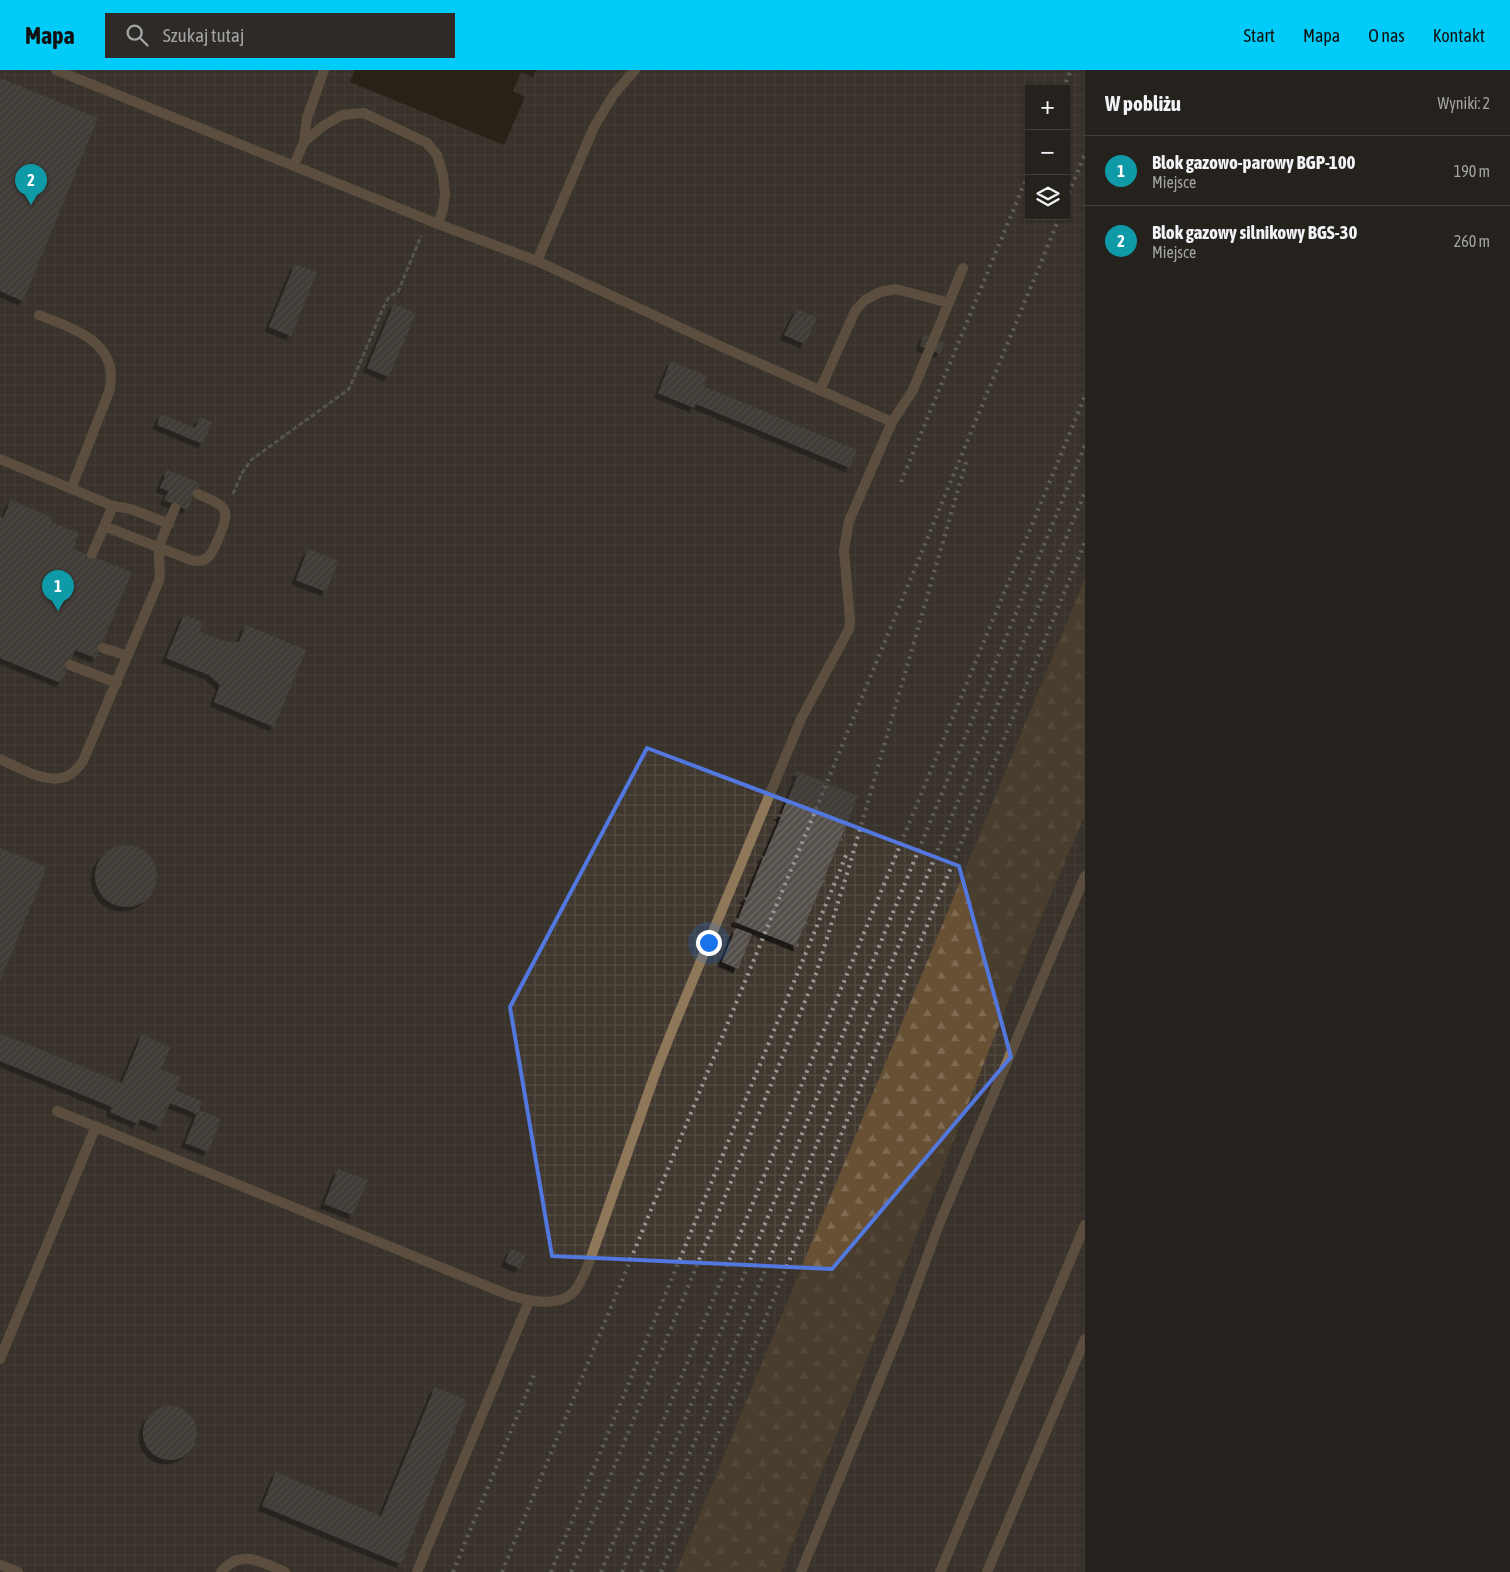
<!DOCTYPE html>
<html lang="pl">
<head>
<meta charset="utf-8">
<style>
	:root { --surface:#25221e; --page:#2d2a27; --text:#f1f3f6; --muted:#a3a4a4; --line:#423f3c; --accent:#00cbf9 }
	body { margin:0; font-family:"Asap Condensed",sans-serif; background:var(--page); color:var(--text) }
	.controls { position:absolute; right:15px; top:15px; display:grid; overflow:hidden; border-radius:0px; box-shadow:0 1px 4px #0004 }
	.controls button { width:45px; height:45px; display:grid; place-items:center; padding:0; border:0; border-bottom:1px solid var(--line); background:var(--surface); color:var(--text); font:25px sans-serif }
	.you { position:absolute; left:708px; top:872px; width:18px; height:18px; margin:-12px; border:4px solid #fff; border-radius:50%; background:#1a73e8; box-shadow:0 0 0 8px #1a73e833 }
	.badge { display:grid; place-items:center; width:32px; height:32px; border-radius:50%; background:var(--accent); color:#fff; font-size:16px; font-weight:700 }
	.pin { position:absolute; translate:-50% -41px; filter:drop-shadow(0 1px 2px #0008) }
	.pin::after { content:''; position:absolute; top:26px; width:18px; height:15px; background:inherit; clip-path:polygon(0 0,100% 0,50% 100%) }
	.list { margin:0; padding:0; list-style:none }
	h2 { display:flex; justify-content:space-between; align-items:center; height:65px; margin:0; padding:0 20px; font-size:21px }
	h2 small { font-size:16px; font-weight:400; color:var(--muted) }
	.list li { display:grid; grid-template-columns:32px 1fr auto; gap:15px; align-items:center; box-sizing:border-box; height:70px; padding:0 20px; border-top:1px solid var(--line) }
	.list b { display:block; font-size:19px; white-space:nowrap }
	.list p { margin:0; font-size:16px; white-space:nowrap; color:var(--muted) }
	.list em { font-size:16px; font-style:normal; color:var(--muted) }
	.icon { flex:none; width:28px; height:28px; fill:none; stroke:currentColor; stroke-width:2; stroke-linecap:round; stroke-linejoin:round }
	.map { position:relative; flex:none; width:1085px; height:1502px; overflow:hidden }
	header { display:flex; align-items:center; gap:30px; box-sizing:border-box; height:70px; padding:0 25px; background:var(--accent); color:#111 }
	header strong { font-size:24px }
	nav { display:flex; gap:28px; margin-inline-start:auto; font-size:18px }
	.search { width:350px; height:45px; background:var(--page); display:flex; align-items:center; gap:12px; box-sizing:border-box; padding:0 18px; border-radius:0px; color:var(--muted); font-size:19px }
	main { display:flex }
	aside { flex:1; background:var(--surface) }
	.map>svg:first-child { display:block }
	.industrial { fill:url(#industrial-grid); fill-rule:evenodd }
	.forest { fill:url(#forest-firs) }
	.water { fill:#201000 }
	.building { fill:url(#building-hatch); filter:url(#shadow) }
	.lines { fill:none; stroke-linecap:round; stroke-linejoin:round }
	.path { stroke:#83807c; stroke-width:3; stroke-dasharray:5 2.5; stroke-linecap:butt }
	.service { stroke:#8f7759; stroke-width:10 }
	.rail { stroke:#989692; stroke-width:4; stroke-dasharray:2.5 5; stroke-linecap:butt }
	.marked { fill:none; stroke:#5277de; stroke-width:4; stroke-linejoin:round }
</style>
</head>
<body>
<header>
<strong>Mapa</strong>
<div class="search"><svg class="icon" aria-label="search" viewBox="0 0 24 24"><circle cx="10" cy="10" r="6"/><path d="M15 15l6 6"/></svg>Szukaj tutaj</div>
<nav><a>Start</a><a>Mapa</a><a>O nas</a><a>Kontakt</a></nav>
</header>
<main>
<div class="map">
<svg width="1085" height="1502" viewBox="0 0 1085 1502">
	<defs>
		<pattern id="industrial-grid" width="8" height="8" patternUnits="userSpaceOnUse" patternTransform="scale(1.25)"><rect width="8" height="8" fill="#40382f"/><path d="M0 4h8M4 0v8" fill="none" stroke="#534c43"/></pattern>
		<pattern id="forest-firs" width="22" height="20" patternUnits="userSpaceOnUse" patternTransform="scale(1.25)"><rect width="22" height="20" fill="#675034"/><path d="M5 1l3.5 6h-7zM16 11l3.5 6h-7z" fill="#7d6a52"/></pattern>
		<pattern id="building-hatch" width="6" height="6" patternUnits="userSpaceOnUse" patternTransform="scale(1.25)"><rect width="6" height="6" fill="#55504b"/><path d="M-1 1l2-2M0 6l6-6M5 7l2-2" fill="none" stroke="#6e6a65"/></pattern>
		<filter id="shadow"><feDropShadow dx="-4.5" dy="4.5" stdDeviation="0" flood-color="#0009"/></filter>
	</defs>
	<rect width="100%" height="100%" fill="#312d28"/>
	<!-- industrial -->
	<path class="industrial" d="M 0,0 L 1085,0 L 1085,1502 L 0,1502 ZM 1029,19 L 1066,19 L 1066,146 L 1029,146 Z"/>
	<!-- forest -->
	<path class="forest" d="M 1085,508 L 1085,745 L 1043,843 L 894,1222 L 781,1502 L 676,1502 Z"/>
	<!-- water -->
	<path class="water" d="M 355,0 L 536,0 L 533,7 L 521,2 L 513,21 L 525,27 L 504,75 L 350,12 Z"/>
	<!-- building -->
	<path class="building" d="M 0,8 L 98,48 L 23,231 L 0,221 Z
		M 295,194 L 317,202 L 291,266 L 269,257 Z
		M 394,234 L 416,243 L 389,307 L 367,298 Z
		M 797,239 L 817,248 L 805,274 L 784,265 Z
		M 924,265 L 945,273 L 940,284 L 920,276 Z
		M 671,291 L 707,306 L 703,316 L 857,380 L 850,398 L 696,334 L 694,338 L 658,323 Z
		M 161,344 L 195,358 L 200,347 L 212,352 L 203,374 L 157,355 Z
		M 167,400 L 200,413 L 187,440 L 164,430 L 169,421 L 160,418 Z
		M 11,430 L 53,448 L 51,452 L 79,463 L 73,479 L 132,502 L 96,588 L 75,580 L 61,613 L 0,588 L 0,447 L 3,448 Z
		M 308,479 L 338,491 L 326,522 L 296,510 Z
		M 184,545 L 203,552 L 200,561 L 223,571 L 239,572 L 246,555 L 306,580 L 274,657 L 214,632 L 220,615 L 209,605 L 166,588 Z
		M 797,701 L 858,726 L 841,768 L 843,769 L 842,771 L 840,770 L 823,810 L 825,811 L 824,813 L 823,812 L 806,852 L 808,853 L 807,855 L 805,854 L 797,873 L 799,874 L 798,877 L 735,852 L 736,848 L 738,849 L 746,830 L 744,829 L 745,827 L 747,828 L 763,788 L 761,787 L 762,786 L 764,787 L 781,747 L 778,746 L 779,744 L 781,745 L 798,705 L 796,704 Z
		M95 806a31 31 0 1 1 62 0a31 31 0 1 1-62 0Z
		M 0,778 L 47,797 L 0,911 Z
		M 736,858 L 752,864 L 738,899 L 722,892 Z
		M 0,963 L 122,1013 L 142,964 L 170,977 L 161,999 L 181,1007 L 175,1020 L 202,1031 L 199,1040 L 221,1049 L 208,1082 L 185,1073 L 197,1044 L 170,1033 L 160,1057 L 140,1049 L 138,1054 L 110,1042 L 112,1037 L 0,991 Z
		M 338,1099 L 368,1110 L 353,1145 L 324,1134 Z
		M 511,1179 L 526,1184 L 520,1199 L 505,1192 Z
		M 435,1317 L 467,1330 L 401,1494 L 262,1436 L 276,1402 L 381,1446 Z
		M143 1363a27 27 0 1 1 54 0a27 27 0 1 1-54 0Z"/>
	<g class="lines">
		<!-- path -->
		<path class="path" d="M 233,424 L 242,403 L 251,390 L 349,319 L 383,238 L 389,227 L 398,222 L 421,166"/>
		<!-- service -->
		<path class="service" d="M 56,0 L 438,154 L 537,191 L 718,275 L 892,352
			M 304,72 L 307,48 L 324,0
			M 294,95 L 304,72 L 323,56 L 342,45 L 364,43 L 427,73 L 437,85 L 443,105 L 445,124 L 443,139 L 438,154
			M 537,191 L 594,57 L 614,24 L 635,0
			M 39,245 C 68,257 110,268 111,306 C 111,311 110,317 109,322 L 71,419
			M 820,320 L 855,241 L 865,230 L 880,222 L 896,219 L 949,233
			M 0,389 L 113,436 L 131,439 L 169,454
			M 104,456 L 191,490 C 197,491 202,492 207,488 C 213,484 224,457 225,449 C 226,445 225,441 223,438 C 217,431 206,428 198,424
			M 92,484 L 113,436
			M 103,578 L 128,586
			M 70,595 L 117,613
			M 0,689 C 18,697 45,714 65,707 C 73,704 79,697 83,691 L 159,511 C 161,500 158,491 159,480 C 161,466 170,451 175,438
			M 57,1041 L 509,1225 C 529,1231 561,1239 576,1219 C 582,1211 586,1200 590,1190 L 656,1001 L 673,958 L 801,649 L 849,559 L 850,550 L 844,480 L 849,451 L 892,352 L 913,320 L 963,198
			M 0,1289 L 96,1056
			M 0,1495 L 18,1502
			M 221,1502 C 241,1478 261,1492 285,1502
			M 417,1502 L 529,1231
			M 801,1502 L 901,1258 L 940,1152 L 1085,806
			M 940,1502 L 1085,1155
			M 987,1502 L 1085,1269"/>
		<!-- rail -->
		<path class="rail" d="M 1063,19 L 1071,0
			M 1066,130 L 1085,84
			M 901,412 L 1029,102
			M 453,1502 L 534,1305
			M 502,1502 L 1060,146
			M 551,1502 L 847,783
			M 571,1502 L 815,907 L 849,797 L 966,392
			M 601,1502 L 1085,326
			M 622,1502 L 1085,375
			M 641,1502 L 1085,422
			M 661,1502 L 1085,472"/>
	</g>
	<!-- marked area -->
	<path d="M0 0H1085V1502H0ZM 647,678 L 959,796 L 1011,987 L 832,1199 L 552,1186 L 510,937 Z" fill="#312d28" fill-opacity=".55" fill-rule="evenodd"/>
	<path class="marked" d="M 647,678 L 959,796 L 1011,987 L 832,1199 L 552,1186 L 510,937 Z"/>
</svg>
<div class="controls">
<button>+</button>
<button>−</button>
<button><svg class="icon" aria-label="layers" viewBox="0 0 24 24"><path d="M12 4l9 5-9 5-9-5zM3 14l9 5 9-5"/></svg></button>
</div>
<div class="you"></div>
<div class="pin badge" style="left:58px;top:541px;background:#0f9aa8">1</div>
<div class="pin badge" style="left:31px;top:135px;background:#0f9aa8">2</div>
</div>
<aside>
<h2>W pobliżu<small>Wyniki: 2</small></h2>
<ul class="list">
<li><span class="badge" style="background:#0f9aa8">1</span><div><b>Blok gazowo-parowy BGP-100</b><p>Miejsce</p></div><em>190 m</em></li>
<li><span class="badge" style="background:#0f9aa8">2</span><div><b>Blok gazowy silnikowy BGS-30</b><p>Miejsce</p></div><em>260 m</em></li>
</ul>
</aside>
</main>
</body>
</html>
